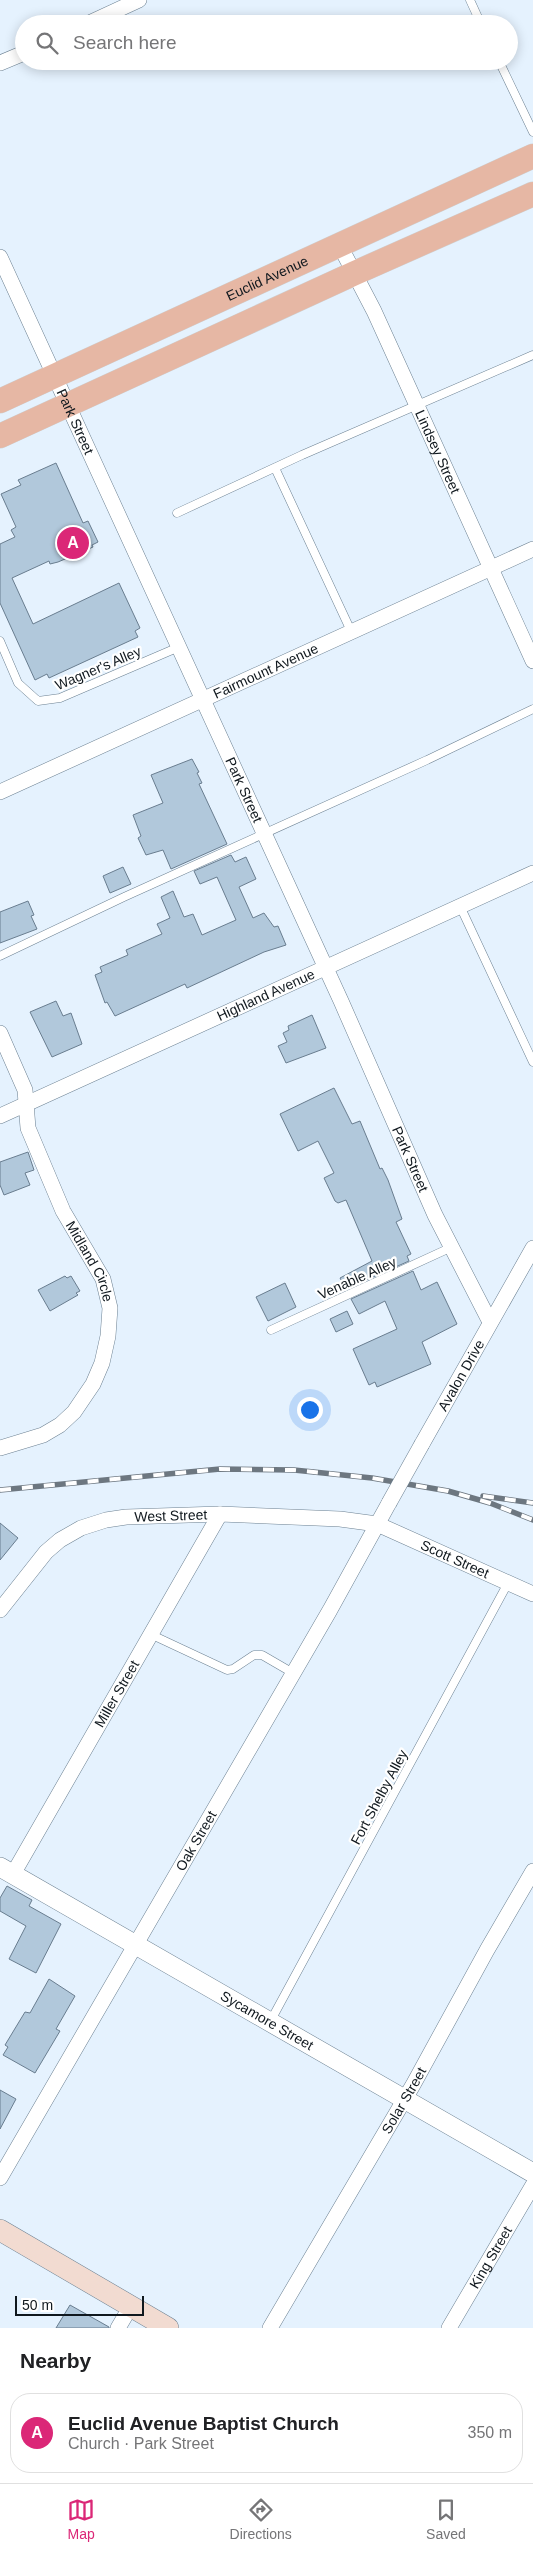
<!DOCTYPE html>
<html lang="en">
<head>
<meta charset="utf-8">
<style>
	:root { --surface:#fff; --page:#f6f6f6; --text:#202124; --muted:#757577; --line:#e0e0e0; --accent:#db2777 }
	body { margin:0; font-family:Helvetica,sans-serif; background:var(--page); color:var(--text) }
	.scale { position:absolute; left:15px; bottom:12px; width:129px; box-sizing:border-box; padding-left:5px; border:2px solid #10181e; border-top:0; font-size:14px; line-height:18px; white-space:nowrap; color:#10181e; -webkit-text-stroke:4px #fff; paint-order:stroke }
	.you { position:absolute; left:309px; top:1409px; width:18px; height:18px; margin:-12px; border:4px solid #fff; border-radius:50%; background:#1a73e8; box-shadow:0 0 0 8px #1a73e833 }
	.badge { display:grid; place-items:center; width:32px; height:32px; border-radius:50%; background:var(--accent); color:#fff; font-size:16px; font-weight:700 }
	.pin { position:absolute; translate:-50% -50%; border:2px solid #fff; box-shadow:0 1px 5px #0006 }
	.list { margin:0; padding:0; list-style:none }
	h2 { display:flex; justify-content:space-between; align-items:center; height:65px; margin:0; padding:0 20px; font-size:21px }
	h2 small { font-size:16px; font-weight:400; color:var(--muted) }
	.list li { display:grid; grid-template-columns:32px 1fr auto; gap:15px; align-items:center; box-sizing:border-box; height:80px; margin:0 10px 10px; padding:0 10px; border:1px solid var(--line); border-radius:20px }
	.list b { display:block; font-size:19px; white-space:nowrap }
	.list p { margin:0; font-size:16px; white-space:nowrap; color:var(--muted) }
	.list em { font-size:16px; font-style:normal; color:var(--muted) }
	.icon { flex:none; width:28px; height:28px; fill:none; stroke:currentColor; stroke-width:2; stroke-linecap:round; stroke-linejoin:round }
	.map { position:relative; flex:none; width:533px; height:2328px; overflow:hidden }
	.search { position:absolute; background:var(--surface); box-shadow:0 2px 12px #0003; left:15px; right:15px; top:15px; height:55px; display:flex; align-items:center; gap:12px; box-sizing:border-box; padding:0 18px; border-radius:28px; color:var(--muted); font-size:19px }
	.sheet { height:155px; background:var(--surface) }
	nav { display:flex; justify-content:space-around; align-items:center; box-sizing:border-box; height:70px; border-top:1px solid var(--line); background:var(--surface); font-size:14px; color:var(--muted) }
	nav a { display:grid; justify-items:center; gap:2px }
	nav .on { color:var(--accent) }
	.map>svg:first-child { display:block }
	.building { fill:#b1c8db; stroke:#697d8f }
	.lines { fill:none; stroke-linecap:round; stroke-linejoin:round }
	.service-casing { stroke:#6c8192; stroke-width:9 }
	.minor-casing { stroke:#6c8192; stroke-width:16 }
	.tertiary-casing { stroke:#6c8192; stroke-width:20 }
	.secondary-casing { stroke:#6c8192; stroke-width:22 }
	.primary-casing { stroke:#cfd1d2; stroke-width:25 }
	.service { stroke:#fff; stroke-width:8 }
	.minor { stroke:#fff; stroke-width:15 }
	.tertiary { stroke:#fff; stroke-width:19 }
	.secondary { stroke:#f2dbd1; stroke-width:21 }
	.primary { stroke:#e6b7a4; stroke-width:24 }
	.rail-casing { stroke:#6d7780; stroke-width:5.5 }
	.rail { stroke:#fff; stroke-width:4; stroke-dasharray:11; stroke-linecap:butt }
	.minor-bridge-casing { stroke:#6c8192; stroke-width:16; stroke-linecap:butt }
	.minor-bridge { stroke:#fff; stroke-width:15 }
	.labels { text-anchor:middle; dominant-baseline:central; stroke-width:4.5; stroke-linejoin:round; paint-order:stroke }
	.street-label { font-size:14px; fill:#10181e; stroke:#fff }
</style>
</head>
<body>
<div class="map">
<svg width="533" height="2328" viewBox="0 0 533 2328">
	<rect width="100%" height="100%" fill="#e5f2fe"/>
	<!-- building -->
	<path class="building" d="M 56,463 L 83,523 L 88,521 L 98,542 L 92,545 L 93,547 L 58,562 L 50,564 L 49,561 L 12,578 L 33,624 L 119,583 L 140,628 L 135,631 L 138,637 L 49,678 L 47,674 L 35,680 L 0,603 L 0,544 L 15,537 L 11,530 L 16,527 L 1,494 L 21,485 L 18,480 Z
		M 192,759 L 199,772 L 197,773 L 202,783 L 199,784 L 227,844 L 171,869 L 163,850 L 146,855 L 138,838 L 141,836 L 133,815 L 163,803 L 151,775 Z
		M 231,855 L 235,862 L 246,857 L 256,879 L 239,887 L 253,918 L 264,913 L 274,927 L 278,926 L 286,945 L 264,952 L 187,988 L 185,984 L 115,1016 L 107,1002 L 105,1003 L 95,975 L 102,972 L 100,967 L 128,955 L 126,950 L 162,934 L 157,924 L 170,918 L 161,897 L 173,891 L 184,917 L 193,914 L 202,935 L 236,920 L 217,877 L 200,884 L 194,871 Z
		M 123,867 L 131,884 L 110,893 L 103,876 Z
		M 28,901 L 34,915 L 31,916 L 37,929 L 0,943 L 0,912 Z
		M 56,1001 L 63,1016 L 71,1013 L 82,1044 L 52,1057 L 30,1012 Z
		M 312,1015 L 326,1048 L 286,1063 L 278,1046 L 287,1042 L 283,1033 L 289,1030 L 288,1026 Z
		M 334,1088 L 352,1124 L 360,1121 L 380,1169 L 382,1168 L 388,1180 L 402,1219 L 396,1222 L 411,1254 L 407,1256 L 409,1261 L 346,1289 L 340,1278 L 372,1261 L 346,1200 L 338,1203 L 335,1201 L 324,1178 L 334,1173 L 318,1141 L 298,1151 L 280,1114 Z
		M 28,1152 L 34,1170 L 25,1173 L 30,1185 L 4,1195 L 0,1185 L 0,1162 Z
		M 413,1271 L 421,1290 L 437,1282 L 457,1324 L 422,1342 L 431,1364 L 377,1387 L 375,1382 L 369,1385 L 353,1349 L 397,1329 L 385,1301 L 359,1314 L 351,1299 Z
		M 65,1276 L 67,1278 L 71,1276 L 80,1291 L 76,1293 L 78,1295 L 50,1311 L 38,1290 Z
		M 285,1283 L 296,1307 L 268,1321 L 256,1297 Z
		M 347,1311 L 353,1324 L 336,1332 L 330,1319 Z
		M 0,1523 L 18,1538 L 0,1560 Z
		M 7,1886 L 32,1900 L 29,1906 L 61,1924 L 36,1973 L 9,1959 L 26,1926 L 0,1911 L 0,1898 Z
		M 49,1979 L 75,1996 L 56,2029 L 60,2031 L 35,2073 L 3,2055 L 8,2047 L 5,2045 L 25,2012 L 30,2013 Z
		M 0,2090 L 16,2099 L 0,2129 Z
		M 70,2305 L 109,2327 L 109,2328 L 56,2328 Z"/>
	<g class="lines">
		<defs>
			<path id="service" d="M 470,0 L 481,24
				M 499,61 L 533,132
				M 275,468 L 351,631
				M 177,513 L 302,455 L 533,355
				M 0,641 L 18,683 L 38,701 L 60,698 L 179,647
				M 460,906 L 533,1062
				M 0,956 L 124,897 L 427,760 L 533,709
				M 271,1330 L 452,1247
				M 150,1634 L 227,1670 L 233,1669 L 254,1655 L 262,1655 L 293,1673
				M 270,2022 L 508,1583"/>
			<g id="minor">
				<path d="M 87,24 L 139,0"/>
				<path d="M 0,63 L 24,53"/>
				<path id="s1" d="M 339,244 L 374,311 L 533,661"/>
				<path id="s2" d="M 0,257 L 341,1001 L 435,1215 L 490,1322"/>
				<path id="s3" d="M 0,792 L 533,549"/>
				<path id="s4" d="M 0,1033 L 25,1090 L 28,1128 L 63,1211 L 103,1279 L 110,1308 L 108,1336 L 102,1363 L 93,1384 L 74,1412 L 60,1425 L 43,1435 L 0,1448"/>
				<path id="s5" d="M 0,1116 L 533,873"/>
				<path id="s6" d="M 422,1444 L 533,1248"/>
				<path id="s7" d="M 0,1610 L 46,1552 L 60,1540 L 81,1528 L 106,1520 L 126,1517 L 220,1514 L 340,1519 L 377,1524 L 533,1594"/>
				<path id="s8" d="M 13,1874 L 220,1514"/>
				<path id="s9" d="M 0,2178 L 330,1610 L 389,1503"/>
				<path d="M 118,2328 L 131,2306"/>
				<path id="s10" d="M 270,2328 L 413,2085 L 487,1950 L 533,1871"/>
				<path id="s11" d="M 449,2328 L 533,2185"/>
			</g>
			<g id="tertiary">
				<path id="s12" d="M 0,1867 L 533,2173"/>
			</g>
			<path id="secondary" d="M 0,2230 L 168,2328"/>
			<g id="primary">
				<path id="s13" d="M 0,401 L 533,156"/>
				<path d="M 0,436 L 355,273 L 533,194"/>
			</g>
		</defs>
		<!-- service casing -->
		<use href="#service" class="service-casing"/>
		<!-- minor casing -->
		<use href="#minor" class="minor-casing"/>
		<!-- tertiary casing -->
		<use href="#tertiary" class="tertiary-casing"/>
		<!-- secondary casing -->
		<use href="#secondary" class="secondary-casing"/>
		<!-- primary casing -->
		<use href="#primary" class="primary-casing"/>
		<!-- service -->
		<use href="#service" class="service"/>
		<!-- minor -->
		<use href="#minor" class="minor"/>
		<!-- tertiary -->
		<use href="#tertiary" class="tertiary"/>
		<!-- secondary -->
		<use href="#secondary" class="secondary"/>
		<!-- primary -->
		<use href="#primary" class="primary"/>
		<defs>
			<path id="rail" d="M 0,1490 L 220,1469 L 294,1470 L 372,1478 L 448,1491 L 490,1503 L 533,1520
				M 483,1496 L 533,1503"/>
		</defs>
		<!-- rail casing -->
		<use href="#rail" class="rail-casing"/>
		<!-- rail -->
		<use href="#rail" class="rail"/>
		<defs>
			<path id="minor-bridge" d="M 389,1503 L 422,1444"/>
		</defs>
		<!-- minor-bridge casing -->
		<use href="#minor-bridge" class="minor-bridge-casing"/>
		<!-- minor-bridge -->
		<use href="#minor-bridge" class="minor-bridge"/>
	</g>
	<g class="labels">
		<!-- street labels -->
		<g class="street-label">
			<text stroke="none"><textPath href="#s13" startOffset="294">Euclid Avenue</textPath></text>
			<text stroke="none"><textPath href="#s2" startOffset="181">Park Street</textPath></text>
			<text stroke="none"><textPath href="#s1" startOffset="230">Lindsey Street</textPath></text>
			<text transform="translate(98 668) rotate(-23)">Wagner's Alley</text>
			<text stroke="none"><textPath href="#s3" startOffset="292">Fairmount Avenue</textPath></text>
			<text stroke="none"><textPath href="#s2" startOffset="586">Park Street</textPath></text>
			<text stroke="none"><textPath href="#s5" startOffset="292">Highland Avenue</textPath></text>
			<text stroke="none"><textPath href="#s2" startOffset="991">Park Street</textPath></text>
			<text stroke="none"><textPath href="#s4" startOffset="248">Midland Circle</textPath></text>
			<text transform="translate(357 1278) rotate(-24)">Venable Alley</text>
			<text stroke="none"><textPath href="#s6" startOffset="79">Avalon Drive</textPath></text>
			<text stroke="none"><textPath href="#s7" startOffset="208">West Street</textPath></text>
			<text stroke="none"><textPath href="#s7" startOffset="500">Scott Street</textPath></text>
			<text stroke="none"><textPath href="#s8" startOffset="208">Miller Street</textPath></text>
			<text transform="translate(379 1797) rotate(-62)">Fort Shelby Alley</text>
			<text stroke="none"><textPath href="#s9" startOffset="390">Oak Street</textPath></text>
			<text stroke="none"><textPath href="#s12" startOffset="308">Sycamore Street</textPath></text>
			<text stroke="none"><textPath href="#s10" startOffset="264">Solar Street</textPath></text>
			<text stroke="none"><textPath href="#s11" startOffset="82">King Street</textPath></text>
		</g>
	</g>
</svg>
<div class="scale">50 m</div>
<div class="you"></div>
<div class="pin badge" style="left:73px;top:543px">A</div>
<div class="search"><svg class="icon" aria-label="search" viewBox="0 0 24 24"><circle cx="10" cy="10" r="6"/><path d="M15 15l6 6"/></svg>Search here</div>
</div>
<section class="sheet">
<h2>Nearby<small></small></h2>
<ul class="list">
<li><span class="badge">A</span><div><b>Euclid Avenue Baptist Church</b><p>Church · Park Street</p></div><em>350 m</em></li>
</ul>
</section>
<nav>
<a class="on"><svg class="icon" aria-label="map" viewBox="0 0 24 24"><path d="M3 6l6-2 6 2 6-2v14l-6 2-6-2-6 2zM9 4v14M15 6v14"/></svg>Map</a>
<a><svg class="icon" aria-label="directions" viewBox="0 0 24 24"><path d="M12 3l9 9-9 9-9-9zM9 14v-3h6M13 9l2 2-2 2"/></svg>Directions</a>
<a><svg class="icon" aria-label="saved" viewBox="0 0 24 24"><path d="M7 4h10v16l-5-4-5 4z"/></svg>Saved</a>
</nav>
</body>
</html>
